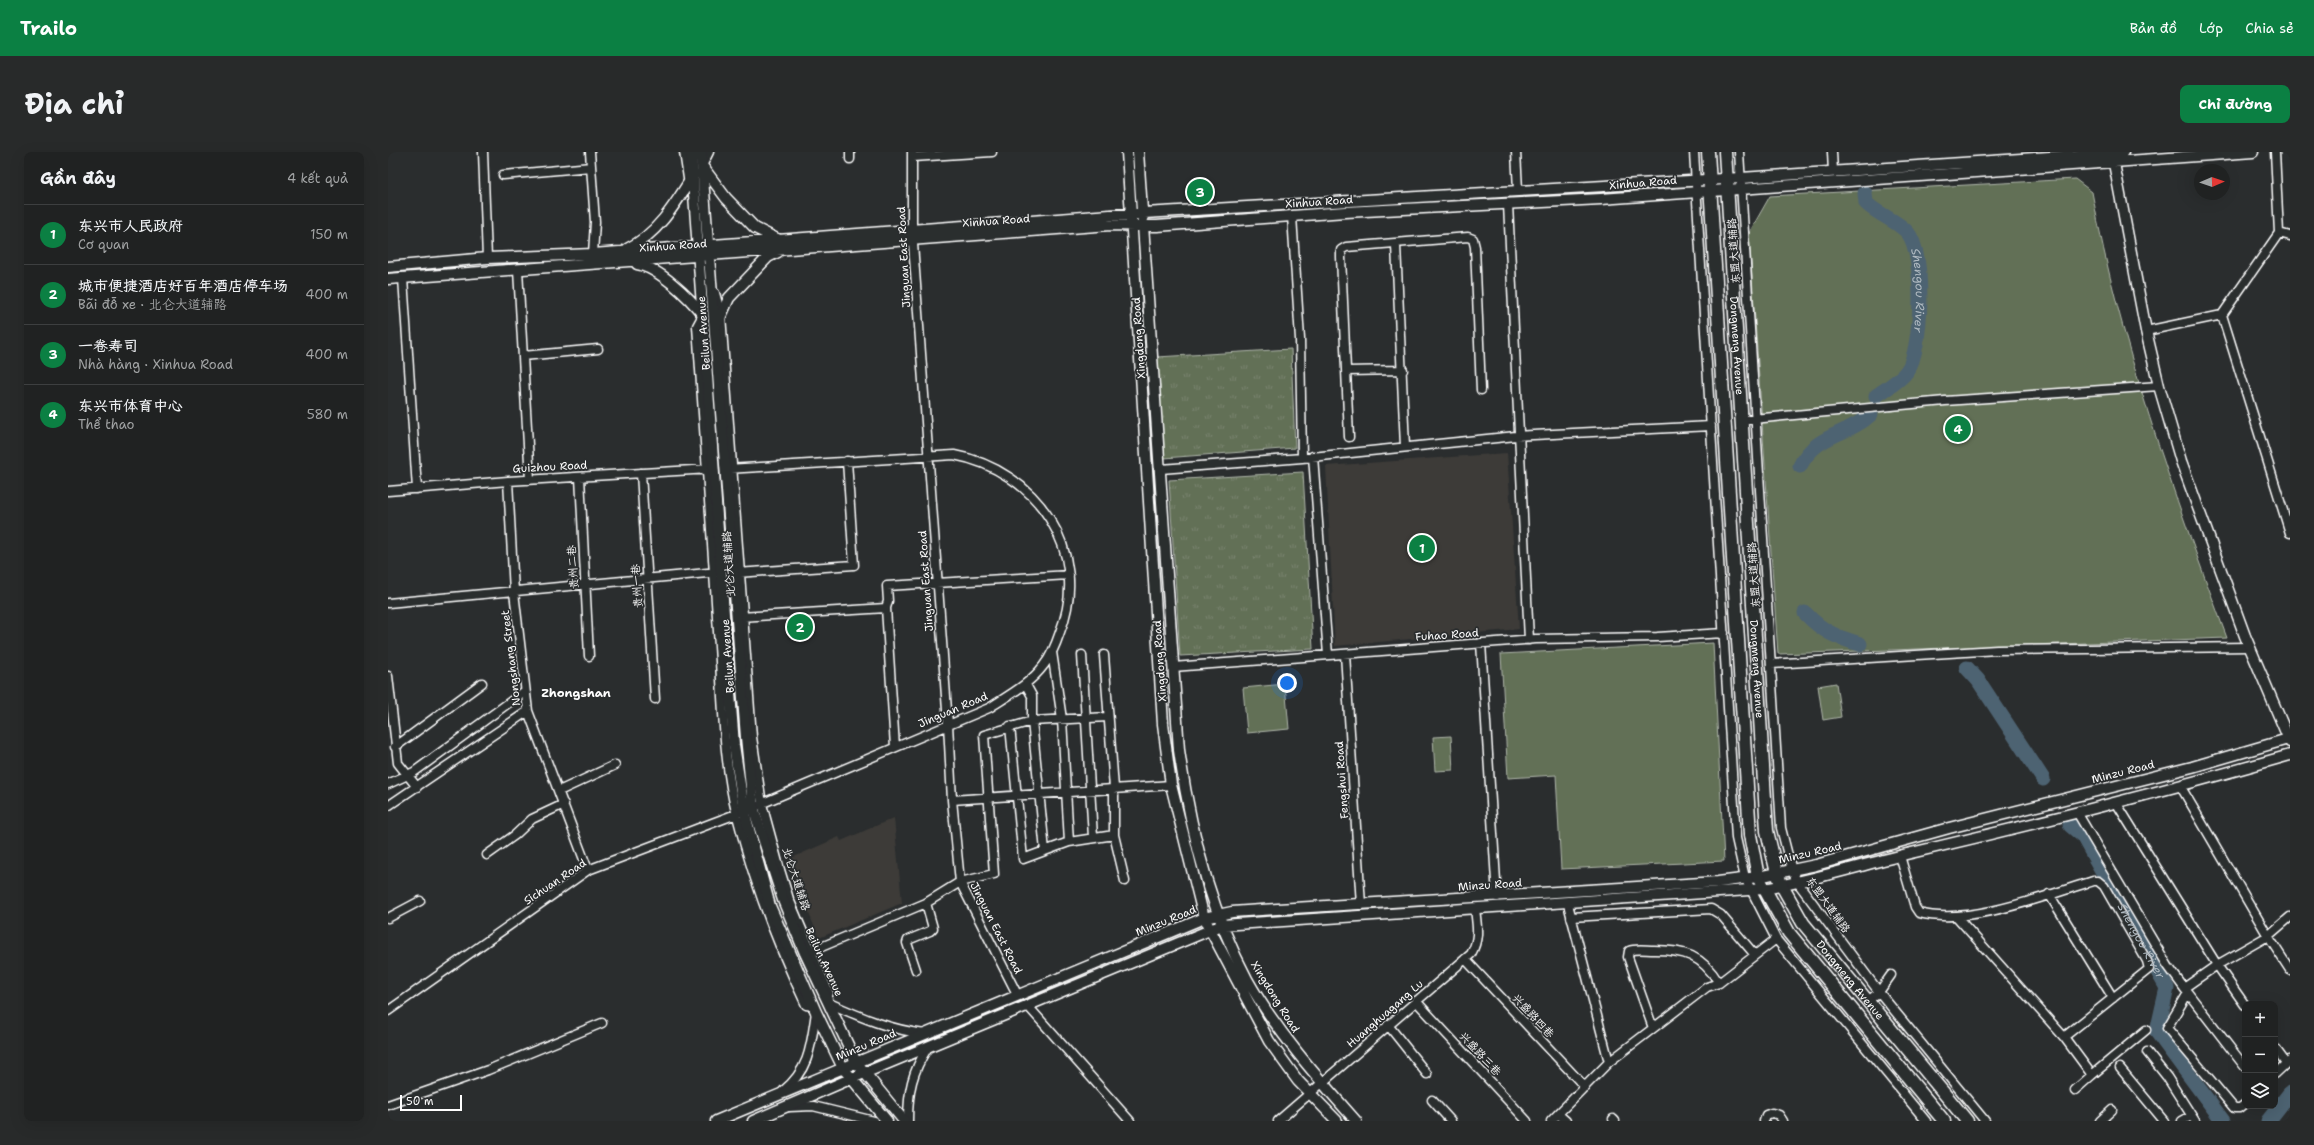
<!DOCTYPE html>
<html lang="vi">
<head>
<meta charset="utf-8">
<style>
	:root { --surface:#202222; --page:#282a2a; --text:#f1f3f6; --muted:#a2a4a5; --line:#3d3f40; --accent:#0b8043 }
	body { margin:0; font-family:"Shantell Sans","LXGW WenKai TC",sans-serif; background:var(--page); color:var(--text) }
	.controls { position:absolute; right:12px; bottom:12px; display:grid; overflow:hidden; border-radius:8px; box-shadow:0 4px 16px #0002 }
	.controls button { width:36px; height:36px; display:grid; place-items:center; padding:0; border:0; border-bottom:1px solid var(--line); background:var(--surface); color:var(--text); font:20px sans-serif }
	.compass { position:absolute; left:1806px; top:12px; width:36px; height:36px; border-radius:50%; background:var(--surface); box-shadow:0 4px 16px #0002; rotate:88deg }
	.scale { position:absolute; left:12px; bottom:10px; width:62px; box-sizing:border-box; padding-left:4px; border:2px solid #fff; border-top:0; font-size:11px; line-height:14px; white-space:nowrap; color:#fff; -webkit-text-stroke:3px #2a2d2e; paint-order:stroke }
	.you { position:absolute; left:899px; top:531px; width:14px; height:14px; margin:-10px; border:3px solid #fff; border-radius:50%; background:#1a73e8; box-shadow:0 0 0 6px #1a73e833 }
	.badge { display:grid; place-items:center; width:26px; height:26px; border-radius:50%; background:var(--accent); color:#fff; font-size:13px; font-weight:700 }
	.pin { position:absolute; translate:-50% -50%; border:2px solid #fff; box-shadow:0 1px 4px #0006 }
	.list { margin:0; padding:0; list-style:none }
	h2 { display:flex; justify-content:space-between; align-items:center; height:52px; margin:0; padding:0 16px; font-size:17px }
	h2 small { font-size:13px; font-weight:400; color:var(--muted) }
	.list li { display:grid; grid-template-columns:26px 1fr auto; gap:12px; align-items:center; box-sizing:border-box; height:60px; padding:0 16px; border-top:1px solid var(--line) }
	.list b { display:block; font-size:15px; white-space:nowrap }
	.list p { margin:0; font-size:13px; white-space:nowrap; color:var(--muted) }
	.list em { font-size:13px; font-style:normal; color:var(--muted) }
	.icon { flex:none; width:22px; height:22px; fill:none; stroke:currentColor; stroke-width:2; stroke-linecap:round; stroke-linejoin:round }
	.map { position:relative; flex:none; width:1902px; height:969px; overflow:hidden; border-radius:8px }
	header { display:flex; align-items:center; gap:24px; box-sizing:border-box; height:56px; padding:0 20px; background:var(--accent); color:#fff }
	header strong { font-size:19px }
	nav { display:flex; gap:22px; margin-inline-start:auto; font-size:14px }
	.intro { display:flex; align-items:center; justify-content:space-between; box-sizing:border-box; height:96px; padding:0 24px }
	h1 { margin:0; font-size:28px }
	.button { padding:10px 18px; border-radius:8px; background:var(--accent); color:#fff; font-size:14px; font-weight:700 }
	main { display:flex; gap:24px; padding:0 24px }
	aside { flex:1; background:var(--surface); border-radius:8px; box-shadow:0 4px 16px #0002 }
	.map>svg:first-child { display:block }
	.built { fill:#3d3b38 }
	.park { fill:url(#park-tufts); stroke:#b0b7ab }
	.pitch { fill:#626f57; stroke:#b0b7ab }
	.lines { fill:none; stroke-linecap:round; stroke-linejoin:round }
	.river { stroke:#4e6372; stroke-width:15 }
	.minor-casing { stroke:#fff; stroke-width:11 }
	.major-casing { stroke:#fff; stroke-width:13 }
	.highway-casing { stroke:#fff; stroke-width:15 }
	.minor { stroke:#2a2d2e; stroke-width:8 }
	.major { stroke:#2a2d2e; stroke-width:10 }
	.highway { stroke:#2a2d2e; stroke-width:12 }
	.labels { text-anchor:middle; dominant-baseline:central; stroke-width:3.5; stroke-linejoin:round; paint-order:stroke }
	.street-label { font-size:11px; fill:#fff; stroke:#2a2d2e }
	.water-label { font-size:12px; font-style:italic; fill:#afb9c0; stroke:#2a2d2e }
	.neighbourhood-label { font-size:12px; font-weight:bold; fill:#fff; stroke:#2a2d2e }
</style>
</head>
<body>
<header>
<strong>Trailo</strong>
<nav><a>Bản đồ</a><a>Lớp</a><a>Chia sẻ</a></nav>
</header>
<div class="intro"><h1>Địa chỉ</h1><a class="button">Chỉ đường</a></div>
<main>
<aside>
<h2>Gần đây<small>4 kết quả</small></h2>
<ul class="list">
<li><span class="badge">1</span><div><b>东兴市人民政府</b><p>Cơ quan</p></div><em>150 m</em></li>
<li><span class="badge">2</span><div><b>城市便捷酒店好百年酒店停车场</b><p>Bãi đỗ xe · 北仑大道辅路</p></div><em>400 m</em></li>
<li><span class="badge">3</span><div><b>一卷寿司</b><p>Nhà hàng · Xinhua Road</p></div><em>400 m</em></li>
<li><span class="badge">4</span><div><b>东兴市体育中心</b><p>Thể thao</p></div><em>580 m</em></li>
</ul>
</aside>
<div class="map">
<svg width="1902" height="969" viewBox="0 0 1902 969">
	<defs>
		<pattern id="park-tufts" width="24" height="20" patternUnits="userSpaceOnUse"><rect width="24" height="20" fill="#626f57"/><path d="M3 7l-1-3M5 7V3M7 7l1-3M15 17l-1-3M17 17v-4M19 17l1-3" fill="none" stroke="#7a8570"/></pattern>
	</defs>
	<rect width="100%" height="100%" fill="#2a2d2e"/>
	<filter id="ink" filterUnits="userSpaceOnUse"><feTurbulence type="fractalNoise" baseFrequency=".025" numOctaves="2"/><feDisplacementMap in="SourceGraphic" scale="8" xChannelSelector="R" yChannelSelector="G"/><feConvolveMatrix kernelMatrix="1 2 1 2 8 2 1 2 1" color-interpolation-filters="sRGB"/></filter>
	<g filter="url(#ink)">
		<!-- built -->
		<path class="built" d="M 1119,301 L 1131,477 L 947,494 L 938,314 Z
			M 506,666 L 514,751 L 431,786 L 399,708 L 451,685 L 453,689 Z"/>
		<!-- park -->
		<path class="park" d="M 903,197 L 907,296 L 776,306 L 769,205 Z
			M 915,320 L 925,497 L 792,504 L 781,328 Z"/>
		<!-- pitch -->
		<path class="pitch" d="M 1687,27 L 1704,40 C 1732,193 1785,340 1839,486 L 1390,502 L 1361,81 L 1382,44 Z
			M 1325,491 L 1336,709 L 1173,717 L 1168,623 L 1120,626 L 1113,502 Z
			M 1448,531 L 1453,565 L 1435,568 L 1430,534 Z
			M 897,532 L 901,577 L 859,581 L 855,536 Z
			M 1063,584 L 1065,618 L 1047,619 L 1045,585 Z"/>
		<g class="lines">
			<!-- river -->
			<g class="river">
				<path id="s1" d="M 1477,41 L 1478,51 C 1490,63 1509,68 1520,81 C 1537,101 1535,197 1519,219 C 1512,229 1499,236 1488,244"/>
				<path d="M 1412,314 C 1428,281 1460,284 1483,262"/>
				<path d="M 1417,461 C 1435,480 1448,485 1472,492"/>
				<path d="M 1579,516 L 1590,528 L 1655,627"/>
				<path id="s2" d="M 1682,673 L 1695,684 L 1779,836 L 1769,880 L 1835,969"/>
				<path d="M 1880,969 L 1902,941"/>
			</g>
			<defs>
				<path id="minor" d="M 95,0 L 99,106
					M 202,0 L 207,70 L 205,102
					M 296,0 L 301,33
					M 462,0 L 462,7
					M 524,0 L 524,78 L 560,572 L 564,648 L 572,730 L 629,842
					M 1128,0 L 1130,38
					M 1306,0 L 1348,686 L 1357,726 L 1388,787 L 1538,969
					M 1351,0 L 1393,676 L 1404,719 L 1410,731 L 1491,840 L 1597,969
					M 1444,0 L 1445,20
					M 525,5 L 604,0
					M 314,14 L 321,0
					M 115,23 L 203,15
					M 1120,52 L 1141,488
					M 904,64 L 912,187 L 914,306
					M 1891,81 L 1902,84
					M 1008,93 L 1017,295
					M 130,118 L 142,328
					M 15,126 L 29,337
					M 327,141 L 333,163 L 364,585 L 374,652 L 392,718 L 401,747 L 441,841 L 439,846
					M 315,163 L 309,174 C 316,281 323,388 331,494 C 335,550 335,609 349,664 C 365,729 389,792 418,853 L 425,854
					M 1834,163 L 1902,381
					M 1758,179 L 1834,163 L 1891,81 L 1887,0
					M 135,204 L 210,197
					M 958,219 L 1015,218
					M 1354,268 L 1557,249 L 1771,234
					M 961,285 L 953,105 L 953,98 L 958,95 L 1080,85 L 1085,87 L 1087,95 L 1093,238
					M 925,304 L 940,503
					M 773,317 L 914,306 L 1128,284 L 1323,274
					M 253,321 L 267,547
					M 192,325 L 201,504
					M 120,329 L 126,440 L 140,559 L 200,718
					M 0,339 L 120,329 L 322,317
					M 349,421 L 466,413 L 459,309
					M 0,451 L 330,420
					M 498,456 L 500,449 L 499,434 L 681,423
					M 352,465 L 498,456 L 507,595
					M 1093,491 L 1109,745
					M 664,500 L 674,567 L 681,690
					M 957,502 L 973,753
					M 694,503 L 705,685
					M 716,503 L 726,636 L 726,683 L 737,729
					M 1383,512 L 1609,498 L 1862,495
					M 785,515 L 1148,487 L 1269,485 L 1336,481
					M 0,524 L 10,611 L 29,635
					M 638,533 L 644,544 L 644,569 L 657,699
					M 622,574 L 635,707 L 681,690 L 726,683
					M 7,595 L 94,531
					M 0,632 L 26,620 L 137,539
					M 1793,635 L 1880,784 L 1902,818
					M 171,639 L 227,613
					M 564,648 L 783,633
					M 1729,652 L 1829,813 L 1857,853
					M 0,654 L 140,559
					M 1690,662 L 1780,814 L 1796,836
					M 99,703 L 127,683 L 144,667 L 176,652
					M 1512,704 L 1527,755 L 1531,761 C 1581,774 1656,744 1705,729 L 1710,729 L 1716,734 L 1759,809 L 1761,817 L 1676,885
					M 1661,742 L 1725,846
					M 1183,765 L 1323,757 L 1333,763 L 1367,803
					M 1569,765 L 1676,885 L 1704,923 L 1758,878
					M 0,766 L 32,749
					M 419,801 L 538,751 L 572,730 L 606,722 L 596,583 L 644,569 L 720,565
					M 1077,807 L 1197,935
					M 528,818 L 519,791 L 520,788 L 542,779 L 545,776 L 538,751
					M 1331,831 L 1388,787
					M 1800,841 L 1857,915
					M 1028,849 L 1139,969
					M 1480,849 L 1491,840 L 1503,823
					M 441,851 C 472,865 503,878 537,882
					M 639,853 L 742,969
					M 0,859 L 200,718 L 356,659 L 601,556 C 621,543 642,532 656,513 C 664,503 668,492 672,480 C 704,399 648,318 566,303 L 339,317
					M 1000,873 L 1039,922
					M 1887,896 L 1898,911
					M 1759,900 L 1779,925 L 1807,969
					M 1221,910 L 1319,835 L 1331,831 C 1314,803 1296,798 1266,798 C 1258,798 1248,796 1241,799 L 1240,805 L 1265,876
					M 1732,916 L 1776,969
					M 1887,922 L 1902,908
					M 1687,938 L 1704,923
					M 395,939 C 422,917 423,893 428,860
					M 1044,948 L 1063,969
					M 1857,952 L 1852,956 L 1846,956 L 1779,876 L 1800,841 L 1796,836 L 1829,813 L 1880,784 L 1902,765
					M 0,953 L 100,918 L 214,871
					M 401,955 L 425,954 L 486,969
					M 1170,962 L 1178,969
					M 1225,967 L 1227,969
					M 520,969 C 520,939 524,920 540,895
					M 890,969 L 1083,802 C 1092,786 1089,774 1087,757
					M 1163,969 L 1221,910 L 1180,752
					M 1376,969 L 1378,963 L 1384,961 L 1391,963 L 1395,969
					M 1712,969 L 1724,958
					M 1794,969 L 1803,964"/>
				<path id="major" d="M 303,0 L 337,476 L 346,593 L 356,659 L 382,754 L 428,860 L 455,916 L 499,969
					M 313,0 L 358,585 L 365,655 L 395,748 L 417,801 L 468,910 L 516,969
					M 739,0 L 775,572 L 783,633 L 816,766 L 881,889 L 910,929 L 949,969
					M 750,0 L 791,598 C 802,677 821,756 859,827 C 888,879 929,925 968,969
					M 1725,6 L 1758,179 L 1771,234 L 1793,309 L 1857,484 L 1902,590
					M 315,15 L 338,46 L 367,76 L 391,88
					M 239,97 C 270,82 288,51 306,22
					M 249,112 C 271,116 301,145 315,163
					M 0,115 L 99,106 L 205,102 L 722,63 L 1353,26 L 1735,0
					M 0,127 L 722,73 L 769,74 L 957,60 L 1213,47 L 1865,0
					M 328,175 L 341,146 L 380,105 L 390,100
					M 328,969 L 816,766 L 844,760 L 873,758 L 1330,730 L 1370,725 L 1428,713 L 1561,676 L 1804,615 L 1900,587
					M 365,969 L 462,927 L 834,773 L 1376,737 C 1426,728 1474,713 1523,701 C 1651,671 1777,639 1902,603"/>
				<g id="highway">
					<path d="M 1320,0 L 1362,683 L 1370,725 L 1401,781 L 1556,969"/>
					<path id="s3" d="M 1337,0 L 1379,679 L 1389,721 L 1394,734 L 1415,771 L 1579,969"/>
				</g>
			</defs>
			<!-- minor casing -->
			<use href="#minor" class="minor-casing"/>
			<!-- major casing -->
			<use href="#major" class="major-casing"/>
			<!-- highway casing -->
			<use href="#highway" class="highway-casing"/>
			<!-- minor -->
			<use href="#minor" class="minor"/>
			<!-- major -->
			<use href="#major" class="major"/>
			<!-- highway -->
			<use href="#highway" class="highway"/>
		</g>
	</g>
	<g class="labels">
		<!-- street labels -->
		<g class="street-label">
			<text transform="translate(1255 31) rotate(-5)">Xinhua Road</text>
			<text transform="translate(931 50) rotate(-4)">Xinhua Road</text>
			<text transform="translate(608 69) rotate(-4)">Xinhua Road</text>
			<text transform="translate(285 94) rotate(-4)">Xinhua Road</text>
			<text transform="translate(1346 99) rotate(-94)">东盟大道辅路</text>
			<text transform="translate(516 105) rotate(-93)">Jinguan East Road</text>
			<text transform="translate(316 181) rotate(-94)">Beilun Avenue</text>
			<text transform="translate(751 186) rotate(-94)">Xingdong Road</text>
			<text stroke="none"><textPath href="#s3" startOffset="194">Dongmeng Avenue</textPath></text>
			<text transform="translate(162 315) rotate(-3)">Guizhou Road</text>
			<text transform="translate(341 412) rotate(-94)">北仑大道辅路</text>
			<text transform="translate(185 415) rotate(-94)">贵州二巷</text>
			<text transform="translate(1366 423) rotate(-94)">东盟大道辅路</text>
			<text transform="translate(538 429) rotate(-94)">Jinguan East Road</text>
			<text transform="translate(249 434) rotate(-94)">贵州一巷</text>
			<text transform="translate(1059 483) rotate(-4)">Fuhao Road</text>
			<text transform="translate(340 504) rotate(-94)">Beilun Avenue</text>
			<text transform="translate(123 506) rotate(-97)">Nongshang Street</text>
			<text transform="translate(772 509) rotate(-94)">Xingdong Road</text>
			<text stroke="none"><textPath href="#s3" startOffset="518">Dongmeng Avenue</textPath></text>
			<text transform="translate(565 558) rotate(-23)">Jinguan Road</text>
			<text transform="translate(1735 620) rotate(-14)">Minzu Road</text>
			<text transform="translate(954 628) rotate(-94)">Fengshui Road</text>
			<text transform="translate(1422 701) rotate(-13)">Minzu Road</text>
			<text transform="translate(408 727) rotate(72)">北仑大道辅路</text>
			<text transform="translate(167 730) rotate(-34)">Sichuan Road</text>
			<text transform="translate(1102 733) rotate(-4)">Minzu Road</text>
			<text transform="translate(1440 753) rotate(54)">东盟大道辅路</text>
			<text transform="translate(778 769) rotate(-22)">Minzu Road</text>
			<text transform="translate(608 776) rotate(63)">Jinguan East Road</text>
			<text transform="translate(436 810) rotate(65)">Beilun Avenue</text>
			<text stroke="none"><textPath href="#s3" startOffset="854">Dongmeng Avenue</textPath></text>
			<text transform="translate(887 845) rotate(58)">Xingdong Road</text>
			<text transform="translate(997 862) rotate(-41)">Huanghuagang Lu</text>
			<text transform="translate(1145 864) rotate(47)">兴盛路四巷</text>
			<text transform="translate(478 893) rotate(-23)">Minzu Road</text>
			<text transform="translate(1092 902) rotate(47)">兴盛路三巷</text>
		</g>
		<!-- water labels -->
		<g class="water-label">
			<text stroke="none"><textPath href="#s1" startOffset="121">Shengou River</textPath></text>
			<text stroke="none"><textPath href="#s2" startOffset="137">Shengou River</textPath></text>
		</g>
		<!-- neighbourhood labels -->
		<g class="neighbourhood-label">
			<text x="188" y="541">Zhongshan</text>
		</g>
	</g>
</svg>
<div class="controls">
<button>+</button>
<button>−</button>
<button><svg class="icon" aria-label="layers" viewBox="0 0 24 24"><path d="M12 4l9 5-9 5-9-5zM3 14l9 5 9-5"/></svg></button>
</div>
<svg class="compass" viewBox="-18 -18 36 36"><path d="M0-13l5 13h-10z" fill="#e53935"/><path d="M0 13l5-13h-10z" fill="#a2a4a5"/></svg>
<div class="scale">50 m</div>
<div class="you"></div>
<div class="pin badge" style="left:1034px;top:396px">1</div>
<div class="pin badge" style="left:412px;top:475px">2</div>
<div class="pin badge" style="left:812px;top:40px">3</div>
<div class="pin badge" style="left:1570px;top:277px">4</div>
</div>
</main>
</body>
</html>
